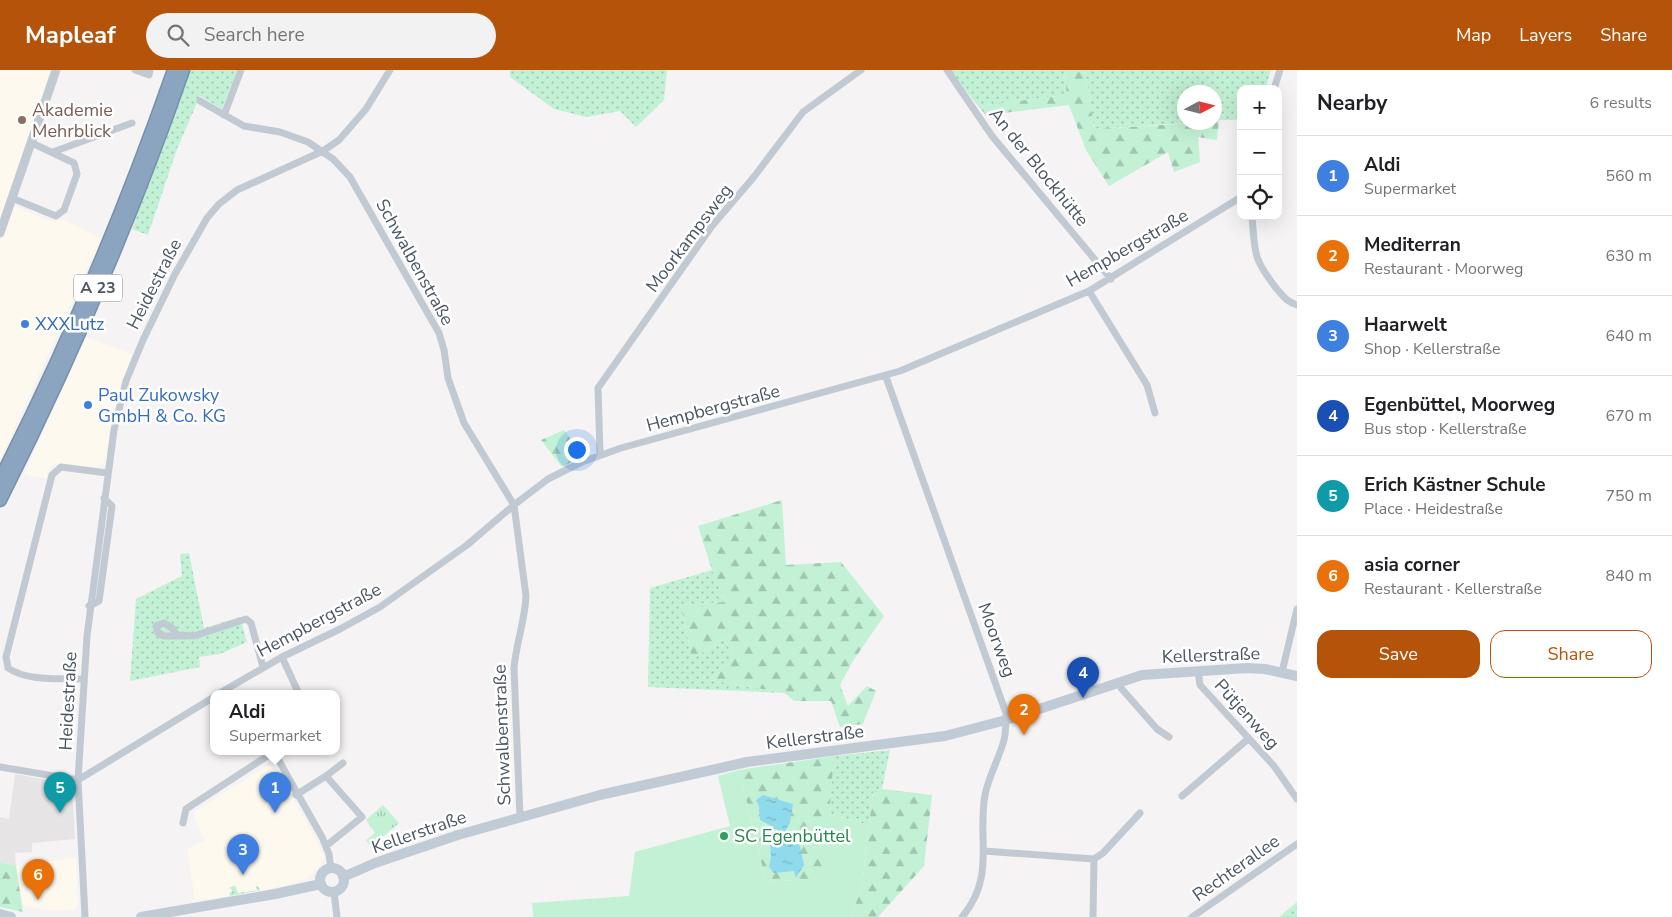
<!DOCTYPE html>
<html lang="en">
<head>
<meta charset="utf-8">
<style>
	:root { --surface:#fff; --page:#f2f2f2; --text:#202124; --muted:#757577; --line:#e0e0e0; --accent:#b45309 }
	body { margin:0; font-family:"Nunito Sans",sans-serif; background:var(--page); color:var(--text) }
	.controls { position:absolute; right:15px; top:15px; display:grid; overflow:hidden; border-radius:10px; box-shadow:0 5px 20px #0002 }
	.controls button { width:45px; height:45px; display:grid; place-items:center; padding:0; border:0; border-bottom:1px solid var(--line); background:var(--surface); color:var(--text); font:25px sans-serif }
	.compass { position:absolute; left:1177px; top:15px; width:45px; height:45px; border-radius:50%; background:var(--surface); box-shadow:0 5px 20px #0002; rotate:83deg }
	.you { position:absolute; left:576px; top:379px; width:18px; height:18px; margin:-12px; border:4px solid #fff; border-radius:50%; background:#1a73e8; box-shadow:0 0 0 8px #1a73e833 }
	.badge { display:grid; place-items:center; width:32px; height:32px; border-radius:50%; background:var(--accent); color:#fff; font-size:16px; font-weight:700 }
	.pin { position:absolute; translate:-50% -41px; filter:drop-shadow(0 1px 2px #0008) }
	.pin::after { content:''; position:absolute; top:26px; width:18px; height:15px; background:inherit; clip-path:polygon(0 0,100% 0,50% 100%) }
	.popup { position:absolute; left:210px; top:620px; width:130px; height:65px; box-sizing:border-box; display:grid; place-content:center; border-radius:10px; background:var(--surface); filter:drop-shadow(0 1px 4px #0005); font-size:16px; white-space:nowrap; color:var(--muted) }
	.popup b { font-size:19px; color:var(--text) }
	.popup::after { content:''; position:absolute; left:50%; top:100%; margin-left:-10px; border:10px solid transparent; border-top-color:var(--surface) }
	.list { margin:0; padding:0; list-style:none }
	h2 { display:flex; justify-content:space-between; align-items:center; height:65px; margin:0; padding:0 20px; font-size:21px }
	h2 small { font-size:16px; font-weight:400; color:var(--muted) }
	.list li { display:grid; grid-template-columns:32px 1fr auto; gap:15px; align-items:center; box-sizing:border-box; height:80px; padding:0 20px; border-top:1px solid var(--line) }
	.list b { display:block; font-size:19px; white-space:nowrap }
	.list p { margin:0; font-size:16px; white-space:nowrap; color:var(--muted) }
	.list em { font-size:16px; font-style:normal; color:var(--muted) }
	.actions { display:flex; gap:10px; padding:15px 20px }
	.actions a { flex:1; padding:11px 0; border:1px solid var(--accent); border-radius:15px; text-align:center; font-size:18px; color:var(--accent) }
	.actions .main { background:var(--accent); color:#fff }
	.icon { flex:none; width:28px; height:28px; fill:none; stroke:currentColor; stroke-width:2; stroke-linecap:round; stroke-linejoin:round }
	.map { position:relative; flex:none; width:1297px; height:847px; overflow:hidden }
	header { display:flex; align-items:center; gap:30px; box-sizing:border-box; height:70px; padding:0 25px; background:var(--accent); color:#fff }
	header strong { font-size:24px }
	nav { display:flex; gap:28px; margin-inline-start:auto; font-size:18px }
	.search { width:350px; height:45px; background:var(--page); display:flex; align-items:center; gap:12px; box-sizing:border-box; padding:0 18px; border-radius:28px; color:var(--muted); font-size:19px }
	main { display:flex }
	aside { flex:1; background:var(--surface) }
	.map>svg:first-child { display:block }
	.commercial { fill:#fdf9ef }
	.education { fill:#e6e4e5 }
	.grass { fill:url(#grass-dots) }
	.forest { fill:url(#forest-firs) }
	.park { fill:url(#park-tufts) }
	.pitch { fill:#c3f1d5 }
	.water { fill:url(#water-ripples) }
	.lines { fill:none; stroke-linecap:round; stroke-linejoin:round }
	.motorway-casing { stroke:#7690ad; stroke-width:15 }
	.minor { stroke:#c1cad2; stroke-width:7 }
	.tertiary { stroke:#c1cad2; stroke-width:9 }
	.secondary { stroke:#c1cbd6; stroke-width:10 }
	.motorway { stroke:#8ba5c1; stroke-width:12 }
	.education-dot { fill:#8d6e63; stroke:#fff; stroke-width:2 }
	.shop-dot { fill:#3f7fe0; stroke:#fff; stroke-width:2 }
	.leisure-dot { fill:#2e9e5b; stroke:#fff; stroke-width:2 }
	.labels { text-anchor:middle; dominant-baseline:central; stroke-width:5; stroke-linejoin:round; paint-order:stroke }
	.shield { fill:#fff; stroke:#808990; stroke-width:1 }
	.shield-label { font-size:16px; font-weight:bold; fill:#4a5661 }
	.education-label { font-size:18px; fill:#785e54; stroke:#fff; text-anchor:start }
	.street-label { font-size:18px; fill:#4a5661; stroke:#fff }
	.shop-label { font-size:18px; fill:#366cbe; stroke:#fff; text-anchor:start }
	.leisure-label { font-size:18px; fill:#27864d; stroke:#fff; text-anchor:start }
</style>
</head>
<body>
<header>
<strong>Mapleaf</strong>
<div class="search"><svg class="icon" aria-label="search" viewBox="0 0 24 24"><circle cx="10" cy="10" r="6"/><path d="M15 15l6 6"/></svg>Search here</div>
<nav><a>Map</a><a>Layers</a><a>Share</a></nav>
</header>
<main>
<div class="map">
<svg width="1297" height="847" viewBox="0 0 1297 847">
	<defs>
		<pattern id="grass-dots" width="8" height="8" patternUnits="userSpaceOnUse" patternTransform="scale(1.25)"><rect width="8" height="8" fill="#c3f1d5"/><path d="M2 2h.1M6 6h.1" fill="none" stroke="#a0c6b0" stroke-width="1.8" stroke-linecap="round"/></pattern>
		<pattern id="forest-firs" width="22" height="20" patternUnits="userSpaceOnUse" patternTransform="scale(1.25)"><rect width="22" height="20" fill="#c3f1d5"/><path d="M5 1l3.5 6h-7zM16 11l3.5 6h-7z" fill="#a0c6b0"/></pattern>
		<pattern id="park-tufts" width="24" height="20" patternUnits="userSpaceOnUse" patternTransform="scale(1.25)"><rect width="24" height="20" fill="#c3f1d5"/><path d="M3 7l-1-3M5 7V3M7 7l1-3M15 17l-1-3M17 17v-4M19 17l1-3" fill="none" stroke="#a0c6b0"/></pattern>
		<pattern id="water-ripples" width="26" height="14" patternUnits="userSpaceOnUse" patternTransform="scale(1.25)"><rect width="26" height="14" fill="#90daee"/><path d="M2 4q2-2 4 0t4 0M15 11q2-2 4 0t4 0" fill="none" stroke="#78b4c4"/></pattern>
	</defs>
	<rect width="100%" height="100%" fill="#f5f3f3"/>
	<!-- commercial -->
	<path class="commercial" d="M 0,0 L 52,0 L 0,157 Z
		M 13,135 L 50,151 L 63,150 L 101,168 L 0,390 L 0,171 Z
		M 86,267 L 132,284 L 111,353 L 105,391 L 97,398 L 55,394 L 49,398 L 46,409 L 24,404 Z
		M 268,695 L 276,701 L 307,753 L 323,784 L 324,789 L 321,795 L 306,809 L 266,820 L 195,831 L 187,779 L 205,770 L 194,749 L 194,742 Z
		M 76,787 L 78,836 L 74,839 L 53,841 L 23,836 L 16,796 Z"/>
	<!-- education -->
	<path class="education" d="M 15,704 L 68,714 L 73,733 L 75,769 L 32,773 L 32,782 L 15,783 L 16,796 L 0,792 L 0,747 L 9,749 Z"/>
	<!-- grass -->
	<path class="grass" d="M 190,0 L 237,0 L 222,39 L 200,26 L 177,79 L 148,165 L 132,159 Z
		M 510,0 L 667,0 L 664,30 L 636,57 L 620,41 L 586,47 L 554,39 L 510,7 Z
		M 949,0 L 1064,0 L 1067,25 L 978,36 Z
		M 1085,0 L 1271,0 L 1265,19 L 1241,19 L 1241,50 L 1215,50 L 1214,22 L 1184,22 L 1186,53 L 1094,59 Z
		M 189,483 L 204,558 L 240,547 L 247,572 L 220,584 L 199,587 L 200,597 L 130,611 L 136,529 L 182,506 L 180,484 Z
		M 712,500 L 726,532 L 681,535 L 692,589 L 725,568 L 733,589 L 710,610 L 785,623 L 648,617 L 650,518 Z
		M 890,680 L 882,719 L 873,722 L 869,755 L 829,744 L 834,686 Z
		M 235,815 L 238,823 L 257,820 L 256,815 L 261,820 L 230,826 L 229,823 L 232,822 L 231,819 L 229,818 Z
		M 1297,832 L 1297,847 L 1279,847 Z"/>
	<!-- forest -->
	<path class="forest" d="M 1064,0 L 1085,0 L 1094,59 L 1214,52 L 1215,50 L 1219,50 L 1217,70 L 1198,67 L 1200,92 L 1174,102 L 1168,82 L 1109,116 L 1086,80 L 1069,35 L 986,45 L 978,36 L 1067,25 Z
		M 564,360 L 583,386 L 562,397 L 541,370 Z
		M 782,430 L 786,495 L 841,492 L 884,546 L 853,591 L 840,615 L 848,636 L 867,616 L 876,621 L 863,654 L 840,657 L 831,631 L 794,631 L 785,623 L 710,610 L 733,589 L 725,568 L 692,589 L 681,535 L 726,532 L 712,500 L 698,456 Z
		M 834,686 L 824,808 L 766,812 L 739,700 Z
		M 882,719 L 932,725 L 924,796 L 878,847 L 851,847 L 862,816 L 873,722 Z
		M 0,792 L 16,796 L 23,842 L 0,837 Z"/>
	<!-- park -->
	<path class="park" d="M 383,735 L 399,753 L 371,777 L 366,770 L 375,763 L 366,750 Z"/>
	<!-- pitch -->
	<path class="pitch" d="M 739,700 L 766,812 L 823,808 L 829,744 L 869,755 L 862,816 L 851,847 L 533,847 L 532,833 L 629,826 L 635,782 L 730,756 L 718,706 Z"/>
	<!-- water -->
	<path class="water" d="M 763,725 L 793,734 L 790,753 L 786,760 L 790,763 L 797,763 L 804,795 L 796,808 L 794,801 L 774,803 L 769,797 L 771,787 L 770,772 L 777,764 L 777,759 L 760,750 L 759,736 L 756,730 Z"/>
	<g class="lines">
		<defs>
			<path id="motorway" d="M 0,410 C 67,278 125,140 174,0
				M 0,430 C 70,291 132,147 183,0"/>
		</defs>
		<!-- motorway casing -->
		<use href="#motorway" class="motorway-casing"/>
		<!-- minor -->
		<path class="minor" d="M 135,0 L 149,5 L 150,0
			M 947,0 L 992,66 L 1111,209
			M 1274,19 L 1280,0
			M 200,31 L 244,56 L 280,62 L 308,72 L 333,89 L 350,107 L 439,263 L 444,280 L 448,308 L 464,353 L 514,435 L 526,526 C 525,551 516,573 514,598 L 520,747
			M 224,45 L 241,0
			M 53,82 L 132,53
			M 12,128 L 56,146 L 64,140 L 77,104 L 74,93 L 32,73
			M 1252,146 C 1255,184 1253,188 1276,218 C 1283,226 1287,232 1297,235
			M 1089,221 L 1147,315 L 1155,343
			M 886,307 L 1006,643 C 1006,652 1006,662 1004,670 C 999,689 989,705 985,725 C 977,769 996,807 962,847
			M 600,384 L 598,318 L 712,156 L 753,108 L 803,42 L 861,0
			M 89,536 L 99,531 L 112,436 L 104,428
			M 186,566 L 164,566 L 158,563 L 156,556 L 164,553 L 172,558 L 177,565 L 194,566 L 246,549 L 251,553 L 263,597
			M 282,587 L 299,624
			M 1198,601 L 1200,615 L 1274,696 L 1297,729
			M 1282,602 L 1297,539
			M 84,609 C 61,608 28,612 8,598 L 6,587 L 52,405 L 61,397 L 107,403
			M 1118,612 L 1121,618 L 1157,659 L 1169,667
			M 218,624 L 282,587 L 340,559 L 380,537 L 467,475 L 514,435 L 548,409 L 582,392 L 621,378 L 900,301 L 1089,221 L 1241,127
			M 274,682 L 322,767 L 329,784 L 331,799
			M 0,697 L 78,710 L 214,627
			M 326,706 L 343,693
			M 296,725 L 326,706 L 362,747 L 326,776
			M 1182,726 L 1248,669
			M 183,753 L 186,739 L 272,683
			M 984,781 L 1094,789 L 1103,783 L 1140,743
			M 334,822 L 337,847
			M 85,847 L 78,710 L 87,566 L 114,360 L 126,311 L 143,270 L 175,204 L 207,148 L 219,134 L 237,120 L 323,81 L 339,70 L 366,39 L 390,0
			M 1093,847 L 1094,789
			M 1192,847 L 1297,774"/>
		<!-- tertiary -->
		<path class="tertiary" d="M 0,163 L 56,0"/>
		<!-- secondary -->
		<path class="secondary" d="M320 810a12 12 0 1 1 24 0a12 12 0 1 1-24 0Z
			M 343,807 L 375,793 L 458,765 L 600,725 L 747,692 L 945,666 L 1006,650 L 1142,605 L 1247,598 L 1265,599 L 1297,606
			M 0,844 L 11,847
			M 141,847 L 275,824 L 321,814"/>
		<!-- motorway -->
		<use href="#motorway" class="motorway"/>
	</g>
	<!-- markers -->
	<circle class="education-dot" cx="22" cy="50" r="5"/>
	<g class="shop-dot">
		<circle cx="25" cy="254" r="5"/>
		<circle cx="88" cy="335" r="5"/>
	</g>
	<circle class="leisure-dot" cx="724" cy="766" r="5"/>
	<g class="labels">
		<!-- shield labels -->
		<rect class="shield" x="74" y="204.5" width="48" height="27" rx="4"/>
		<g class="shield-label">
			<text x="98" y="218">A 23</text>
		</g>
		<!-- education labels -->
		<g class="education-label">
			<text x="32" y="40">Akademie<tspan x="32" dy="21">Mehrblick</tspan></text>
		</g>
		<!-- street labels -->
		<g class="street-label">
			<text transform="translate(1039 97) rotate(51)">An der Blockhütte</text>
			<text transform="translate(689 168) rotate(-53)">Moorkampsweg</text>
			<text transform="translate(1127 178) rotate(-30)">Hempbergstraße</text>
			<text transform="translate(415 192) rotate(61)">Schwalbenstraße</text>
			<text transform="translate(154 214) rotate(-63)">Heidestraße</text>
			<text transform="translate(713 338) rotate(-15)">Hempbergstraße</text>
			<text transform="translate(319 550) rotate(-28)">Hempbergstraße</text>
			<text transform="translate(997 570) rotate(70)">Moorweg</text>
			<text transform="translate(1211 585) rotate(-2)">Kellerstraße</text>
			<text transform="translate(68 631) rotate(-87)">Heidestraße</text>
			<text transform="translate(1247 644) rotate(48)">Pütjenweg</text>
			<text transform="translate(502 665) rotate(-92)">Schwalbenstraße</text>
			<text transform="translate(815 667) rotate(-7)">Kellerstraße</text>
			<text transform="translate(419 762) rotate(-19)">Kellerstraße</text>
			<text transform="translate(1236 798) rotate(-35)">Rechterallee</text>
		</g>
		<!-- shop labels -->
		<g class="shop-label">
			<text x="35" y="254">XXXLutz</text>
			<text x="98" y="325">Paul Zukowsky<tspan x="98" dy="21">GmbH &amp; Co. KG</tspan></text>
		</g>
		<!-- leisure labels -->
		<g class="leisure-label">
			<text x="734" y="766">SC Egenbüttel</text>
		</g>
	</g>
</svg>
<div class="controls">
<button>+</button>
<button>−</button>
<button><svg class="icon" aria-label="locate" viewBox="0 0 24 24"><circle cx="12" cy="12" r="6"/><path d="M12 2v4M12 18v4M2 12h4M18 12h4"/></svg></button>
</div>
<svg class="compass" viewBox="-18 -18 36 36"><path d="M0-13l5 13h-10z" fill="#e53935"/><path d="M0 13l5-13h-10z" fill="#757577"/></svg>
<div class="you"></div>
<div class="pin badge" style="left:275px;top:743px;background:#3f7fe0">1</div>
<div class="popup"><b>Aldi</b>Supermarket</div>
<div class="pin badge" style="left:1024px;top:665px;background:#e8710a">2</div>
<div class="pin badge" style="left:243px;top:805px;background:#3f7fe0">3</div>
<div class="pin badge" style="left:1083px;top:628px;background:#1a4fb4">4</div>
<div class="pin badge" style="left:60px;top:743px;background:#0f9aa8">5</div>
<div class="pin badge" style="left:38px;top:830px;background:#e8710a">6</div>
</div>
<aside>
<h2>Nearby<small>6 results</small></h2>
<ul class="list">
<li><span class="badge" style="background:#3f7fe0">1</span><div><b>Aldi</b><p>Supermarket</p></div><em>560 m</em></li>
<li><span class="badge" style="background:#e8710a">2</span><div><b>Mediterran</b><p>Restaurant · Moorweg</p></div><em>630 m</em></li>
<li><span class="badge" style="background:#3f7fe0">3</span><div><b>Haarwelt</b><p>Shop · Kellerstraße</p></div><em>640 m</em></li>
<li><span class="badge" style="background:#1a4fb4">4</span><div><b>Egenbüttel, Moorweg</b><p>Bus stop · Kellerstraße</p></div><em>670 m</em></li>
<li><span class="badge" style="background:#0f9aa8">5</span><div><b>Erich Kästner Schule</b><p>Place · Heidestraße</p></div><em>750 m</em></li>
<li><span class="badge" style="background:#e8710a">6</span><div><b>asia corner</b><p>Restaurant · Kellerstraße</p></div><em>840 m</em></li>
</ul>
<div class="actions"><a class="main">Save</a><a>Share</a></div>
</aside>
</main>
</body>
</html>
